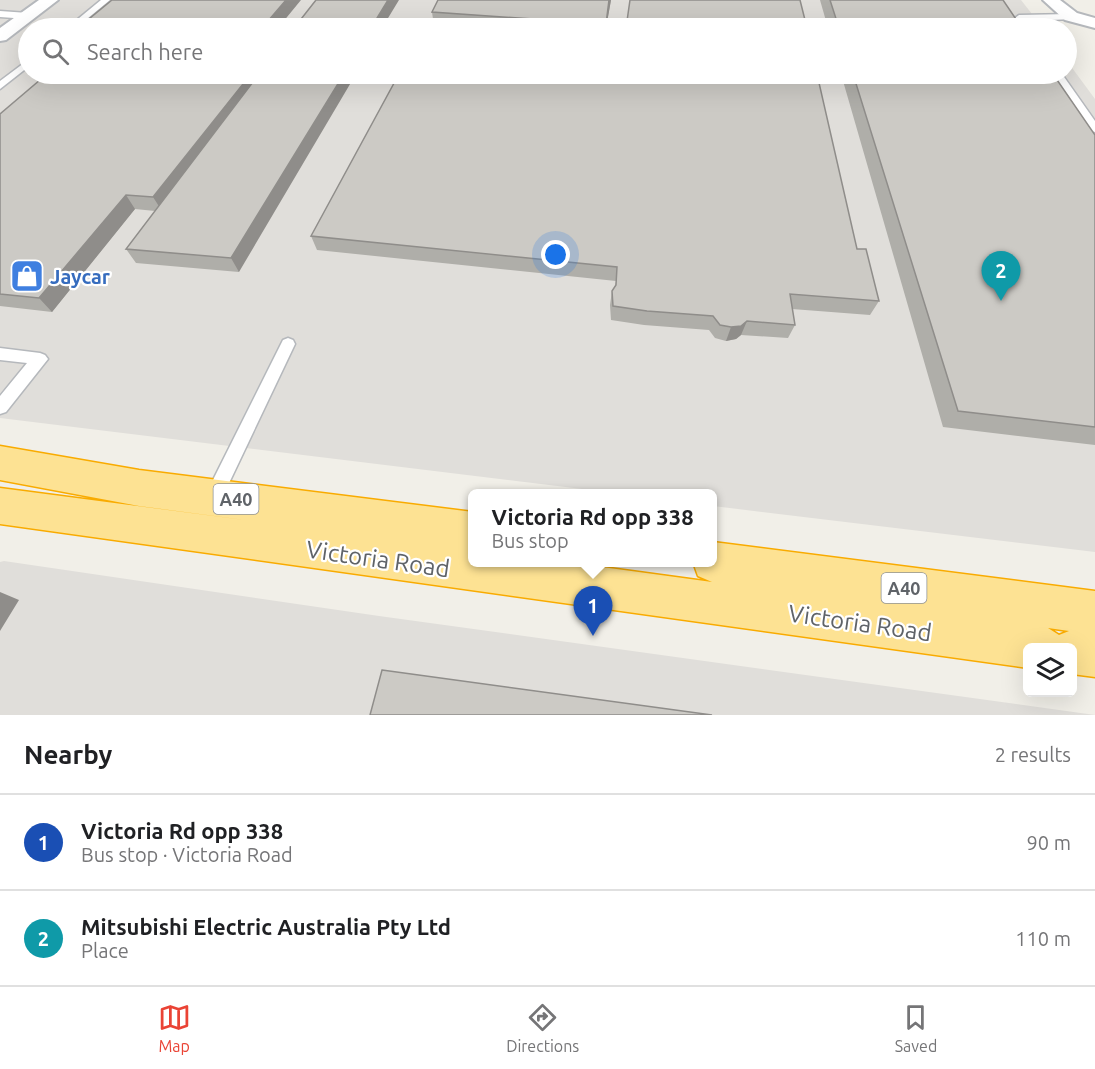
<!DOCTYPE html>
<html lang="en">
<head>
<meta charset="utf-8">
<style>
	:root { --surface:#fff; --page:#f6f6f6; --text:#202124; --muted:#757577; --line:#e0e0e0; --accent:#ea4335 }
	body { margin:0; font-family:Ubuntu,sans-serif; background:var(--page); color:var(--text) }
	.controls { position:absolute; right:18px; bottom:18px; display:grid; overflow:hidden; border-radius:9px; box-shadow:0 6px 24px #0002 }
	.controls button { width:54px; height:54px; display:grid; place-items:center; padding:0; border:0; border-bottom:2px solid var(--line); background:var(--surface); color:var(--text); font:30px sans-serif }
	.you { position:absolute; left:556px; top:255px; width:21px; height:21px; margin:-15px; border:4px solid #fff; border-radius:50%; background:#1a73e8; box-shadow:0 0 0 9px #1a73e833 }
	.badge { display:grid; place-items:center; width:39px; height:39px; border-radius:50%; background:var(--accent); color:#fff; font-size:20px; font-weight:700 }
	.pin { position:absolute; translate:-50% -50px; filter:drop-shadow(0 2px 3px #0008) }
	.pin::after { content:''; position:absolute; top:32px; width:21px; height:18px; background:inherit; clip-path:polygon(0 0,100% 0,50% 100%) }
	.popup { position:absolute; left:468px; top:489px; width:249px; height:78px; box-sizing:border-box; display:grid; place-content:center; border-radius:9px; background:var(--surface); filter:drop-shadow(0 2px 4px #0005); font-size:20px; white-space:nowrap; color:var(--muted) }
	.popup b { font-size:22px; color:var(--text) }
	.popup::after { content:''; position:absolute; left:50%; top:100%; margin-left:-12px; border:12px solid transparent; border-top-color:var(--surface) }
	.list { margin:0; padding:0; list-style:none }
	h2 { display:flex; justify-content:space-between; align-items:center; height:78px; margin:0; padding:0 24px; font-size:26px }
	h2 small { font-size:20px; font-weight:400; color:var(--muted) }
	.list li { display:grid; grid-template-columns:39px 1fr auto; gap:18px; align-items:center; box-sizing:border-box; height:96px; padding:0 24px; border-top:2px solid var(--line) }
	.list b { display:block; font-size:22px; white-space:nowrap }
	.list p { margin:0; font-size:20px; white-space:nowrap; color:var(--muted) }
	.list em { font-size:20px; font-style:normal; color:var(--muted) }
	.icon { flex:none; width:33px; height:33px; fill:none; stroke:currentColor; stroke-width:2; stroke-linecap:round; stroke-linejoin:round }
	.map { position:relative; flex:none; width:1095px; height:715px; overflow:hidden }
	.search { position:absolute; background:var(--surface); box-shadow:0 6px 24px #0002; left:18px; right:18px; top:18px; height:66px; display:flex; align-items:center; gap:15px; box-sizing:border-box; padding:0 21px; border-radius:33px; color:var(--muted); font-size:22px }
	.sheet { height:270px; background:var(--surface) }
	nav { display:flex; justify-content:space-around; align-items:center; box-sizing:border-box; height:84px; border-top:2px solid var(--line); background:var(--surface); font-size:16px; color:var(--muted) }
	nav a { display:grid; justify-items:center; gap:3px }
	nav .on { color:var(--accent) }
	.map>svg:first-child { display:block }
	.industrial { fill:#e0deda }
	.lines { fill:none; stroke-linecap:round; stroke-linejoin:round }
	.lane-casing { stroke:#b5b8bc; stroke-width:3 }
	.street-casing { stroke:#b5b8bc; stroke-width:4 }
	.highway-casing { stroke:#f9ab00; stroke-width:3 }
	.lane { fill:#fff; fill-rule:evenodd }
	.street { fill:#fff; fill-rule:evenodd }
	.highway { fill:#fde293; fill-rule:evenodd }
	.wall { fill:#afaea9 }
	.shaded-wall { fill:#8f8d8a }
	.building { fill:#cccac5; stroke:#8f8d8a; stroke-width:1.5 }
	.labels { text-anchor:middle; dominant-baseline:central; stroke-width:4.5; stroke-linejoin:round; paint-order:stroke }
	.shield { fill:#fff; stroke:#8f9295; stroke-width:1.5 }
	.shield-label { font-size:18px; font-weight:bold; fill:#5f6368 }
	.shop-label { font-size:20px; font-weight:bold; fill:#366cbe; stroke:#fff; text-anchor:start }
	.near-street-label { font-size:24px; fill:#5f6368; stroke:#fff }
</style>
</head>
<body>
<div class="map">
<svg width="1095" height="715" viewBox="0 0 1095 715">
	<rect width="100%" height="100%" fill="#f1efe8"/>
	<!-- industrial -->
	<path class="industrial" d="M 0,0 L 1021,0 L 1043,28 L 28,28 L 28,74 L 1066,74 L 1067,61 L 1095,99 L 1095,552 L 713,506 L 713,494 L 615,493 L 0,418 Z
		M 4,561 L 379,616 L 1095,715 L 0,715 L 0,562 Z"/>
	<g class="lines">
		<defs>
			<path id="lane" d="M 101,0 L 110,0 L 76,28 L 67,28 Z
				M 0,11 L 28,13 L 32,16 L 28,19 L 0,17 Z
				M 1071,14 L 1075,17 L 1074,19 L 1026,21 L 1031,28 L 1023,28 L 1015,18 L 1019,15 Z
				M 28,60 L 28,67 L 0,89 L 0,81 Z
				M 1052,74 L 1062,74 L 1095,121 L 1095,132 L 1091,131 Z
				M 288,338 L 293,340 L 295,344 L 220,502 L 214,504 L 208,502 L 205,496 L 283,340 Z
				M 0,348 L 40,353 L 45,355 L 48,359 L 6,412 L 0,414 L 0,396 L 27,363 L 0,360 Z"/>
			<path id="street" d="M 39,0 L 58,0 L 6,40 L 0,41 L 0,28 Z
				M 1043,0 L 1060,0 L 1077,13 L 1095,18 L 1095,28 L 1065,20 Z"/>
			<path id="highway" d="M 0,446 L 139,470 L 473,512 L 473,550 L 139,506 L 0,480 Z
				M 0,488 L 473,550 L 473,562 L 565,562 L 712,582 L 698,576 L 693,562 L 713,562 L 713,542 L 1095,591 L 1095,677 L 1072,674 L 1072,648 L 1028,648 L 1028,668 L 0,524 ZM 1048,628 L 1069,631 L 1059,635 Z"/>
		</defs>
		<!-- lane casing -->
		<use href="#lane" class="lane-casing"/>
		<!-- street casing -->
		<use href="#street" class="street-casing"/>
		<!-- highway casing -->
		<use href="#highway" class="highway-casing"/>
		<!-- lane -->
		<use href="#lane" class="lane"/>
		<!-- street -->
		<use href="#street" class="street"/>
		<!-- highway -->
		<use href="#highway" class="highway"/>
	</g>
	<!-- wall -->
	<path class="wall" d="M 438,0 L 611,0 L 606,28 L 471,28 L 434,26 L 432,12 Z
		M 820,0 L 1003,0 L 1022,28 L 828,28 Z
		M 254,74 L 256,78 L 239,272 L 136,263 L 126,249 L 155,211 L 135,209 L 52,312 L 0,306 L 0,114 Z
		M 841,74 L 1053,74 L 1095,135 L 1095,445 L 943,427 Z
		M 311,236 L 857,249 L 879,301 L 870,315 L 792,309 L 795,325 L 788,338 L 741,335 L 736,339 L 726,341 L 715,338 L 709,330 L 644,325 L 611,320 L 610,305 L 612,291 L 615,286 L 616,281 L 317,250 Z"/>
	<!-- shaded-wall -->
	<path class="shaded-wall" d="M 286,0 L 301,0 L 278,28 L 262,28 Z
		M 388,0 L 399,0 L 382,28 L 371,28 Z
		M 609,0 L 611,0 L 606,28 L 605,28 Z
		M 251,74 L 254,74 L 259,85 L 162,211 L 153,197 Z
		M 344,74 L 356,74 L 239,272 L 231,258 Z
		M 126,195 L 135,209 L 52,312 L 39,298 Z
		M 747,321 L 741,335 L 736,339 L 726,341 L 731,327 Z
		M 0,592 L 19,600 L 0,631 Z"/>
	<!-- building -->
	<path class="building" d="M 112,0 L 286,0 L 262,28 L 78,28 Z
		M 316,0 L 388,0 L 371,28 L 294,28 Z
		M 438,0 L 609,0 L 606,24 L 432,12 Z
		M 630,0 L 800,0 L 807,28 L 626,28 Z
		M 830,0 L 1003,0 L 1022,28 L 839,28 Z
		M 47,74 L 251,74 L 153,197 L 126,195 L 39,298 L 0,294 L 0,114 Z
		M 259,74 L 344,74 L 231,258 L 126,249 Z
		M 399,74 L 817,74 L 857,249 L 866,249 L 879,301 L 790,294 L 795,325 L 747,321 L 741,326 L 731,327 L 720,325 L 713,316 L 647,311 L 613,306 L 612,291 L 616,285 L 617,267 L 311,236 Z
		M 853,74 L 1053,74 L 1095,135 L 1095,427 L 958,411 Z
		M 382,670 L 712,715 L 370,715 Z"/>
	<!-- icons -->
	<defs>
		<symbol id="shop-square" viewBox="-11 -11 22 22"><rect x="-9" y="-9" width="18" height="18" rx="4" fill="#3f7fe0" stroke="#fff"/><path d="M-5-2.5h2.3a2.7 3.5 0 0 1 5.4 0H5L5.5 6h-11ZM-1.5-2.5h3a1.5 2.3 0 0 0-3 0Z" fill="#fff"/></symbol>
	</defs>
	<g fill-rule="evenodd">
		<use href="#shop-square" x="8" y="257" width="38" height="38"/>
	</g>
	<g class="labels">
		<!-- shield labels -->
		<g class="shield">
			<rect x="213.5" y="484" width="45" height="30" rx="4.5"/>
			<rect x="881.5" y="573" width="45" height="30" rx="4.5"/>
		</g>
		<g class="shield-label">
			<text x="236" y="499">A40</text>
			<text x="904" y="588">A40</text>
		</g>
		<!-- shop labels -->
		<g class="shop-label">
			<text x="50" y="276">Jaycar</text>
		</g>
		<!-- near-street labels -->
		<g class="near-street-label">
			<text transform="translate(378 559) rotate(8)">Victoria Road</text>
			<text transform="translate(860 623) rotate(8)">Victoria Road</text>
		</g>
	</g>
</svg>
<div class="controls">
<button><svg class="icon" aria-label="layers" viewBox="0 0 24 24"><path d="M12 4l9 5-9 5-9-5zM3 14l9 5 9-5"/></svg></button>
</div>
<div class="you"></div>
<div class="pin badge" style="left:593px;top:636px;background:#1a4fb4">1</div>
<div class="popup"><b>Victoria Rd opp 338</b>Bus stop</div>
<div class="pin badge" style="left:1001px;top:301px;background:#0f9aa8">2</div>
<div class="search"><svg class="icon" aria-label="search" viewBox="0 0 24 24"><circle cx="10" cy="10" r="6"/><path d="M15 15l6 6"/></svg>Search here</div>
</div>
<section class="sheet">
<h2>Nearby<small>2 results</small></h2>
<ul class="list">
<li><span class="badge" style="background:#1a4fb4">1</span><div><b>Victoria Rd opp 338</b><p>Bus stop · Victoria Road</p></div><em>90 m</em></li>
<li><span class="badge" style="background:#0f9aa8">2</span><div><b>Mitsubishi Electric Australia Pty Ltd</b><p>Place</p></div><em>110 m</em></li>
</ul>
</section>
<nav>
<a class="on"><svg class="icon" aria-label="map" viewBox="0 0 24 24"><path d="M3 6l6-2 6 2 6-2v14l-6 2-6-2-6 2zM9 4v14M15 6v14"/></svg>Map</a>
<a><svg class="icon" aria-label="directions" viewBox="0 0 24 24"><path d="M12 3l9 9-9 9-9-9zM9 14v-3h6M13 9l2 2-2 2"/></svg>Directions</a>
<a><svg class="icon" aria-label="saved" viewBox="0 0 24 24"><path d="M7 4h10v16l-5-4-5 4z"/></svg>Saved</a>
</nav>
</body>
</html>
